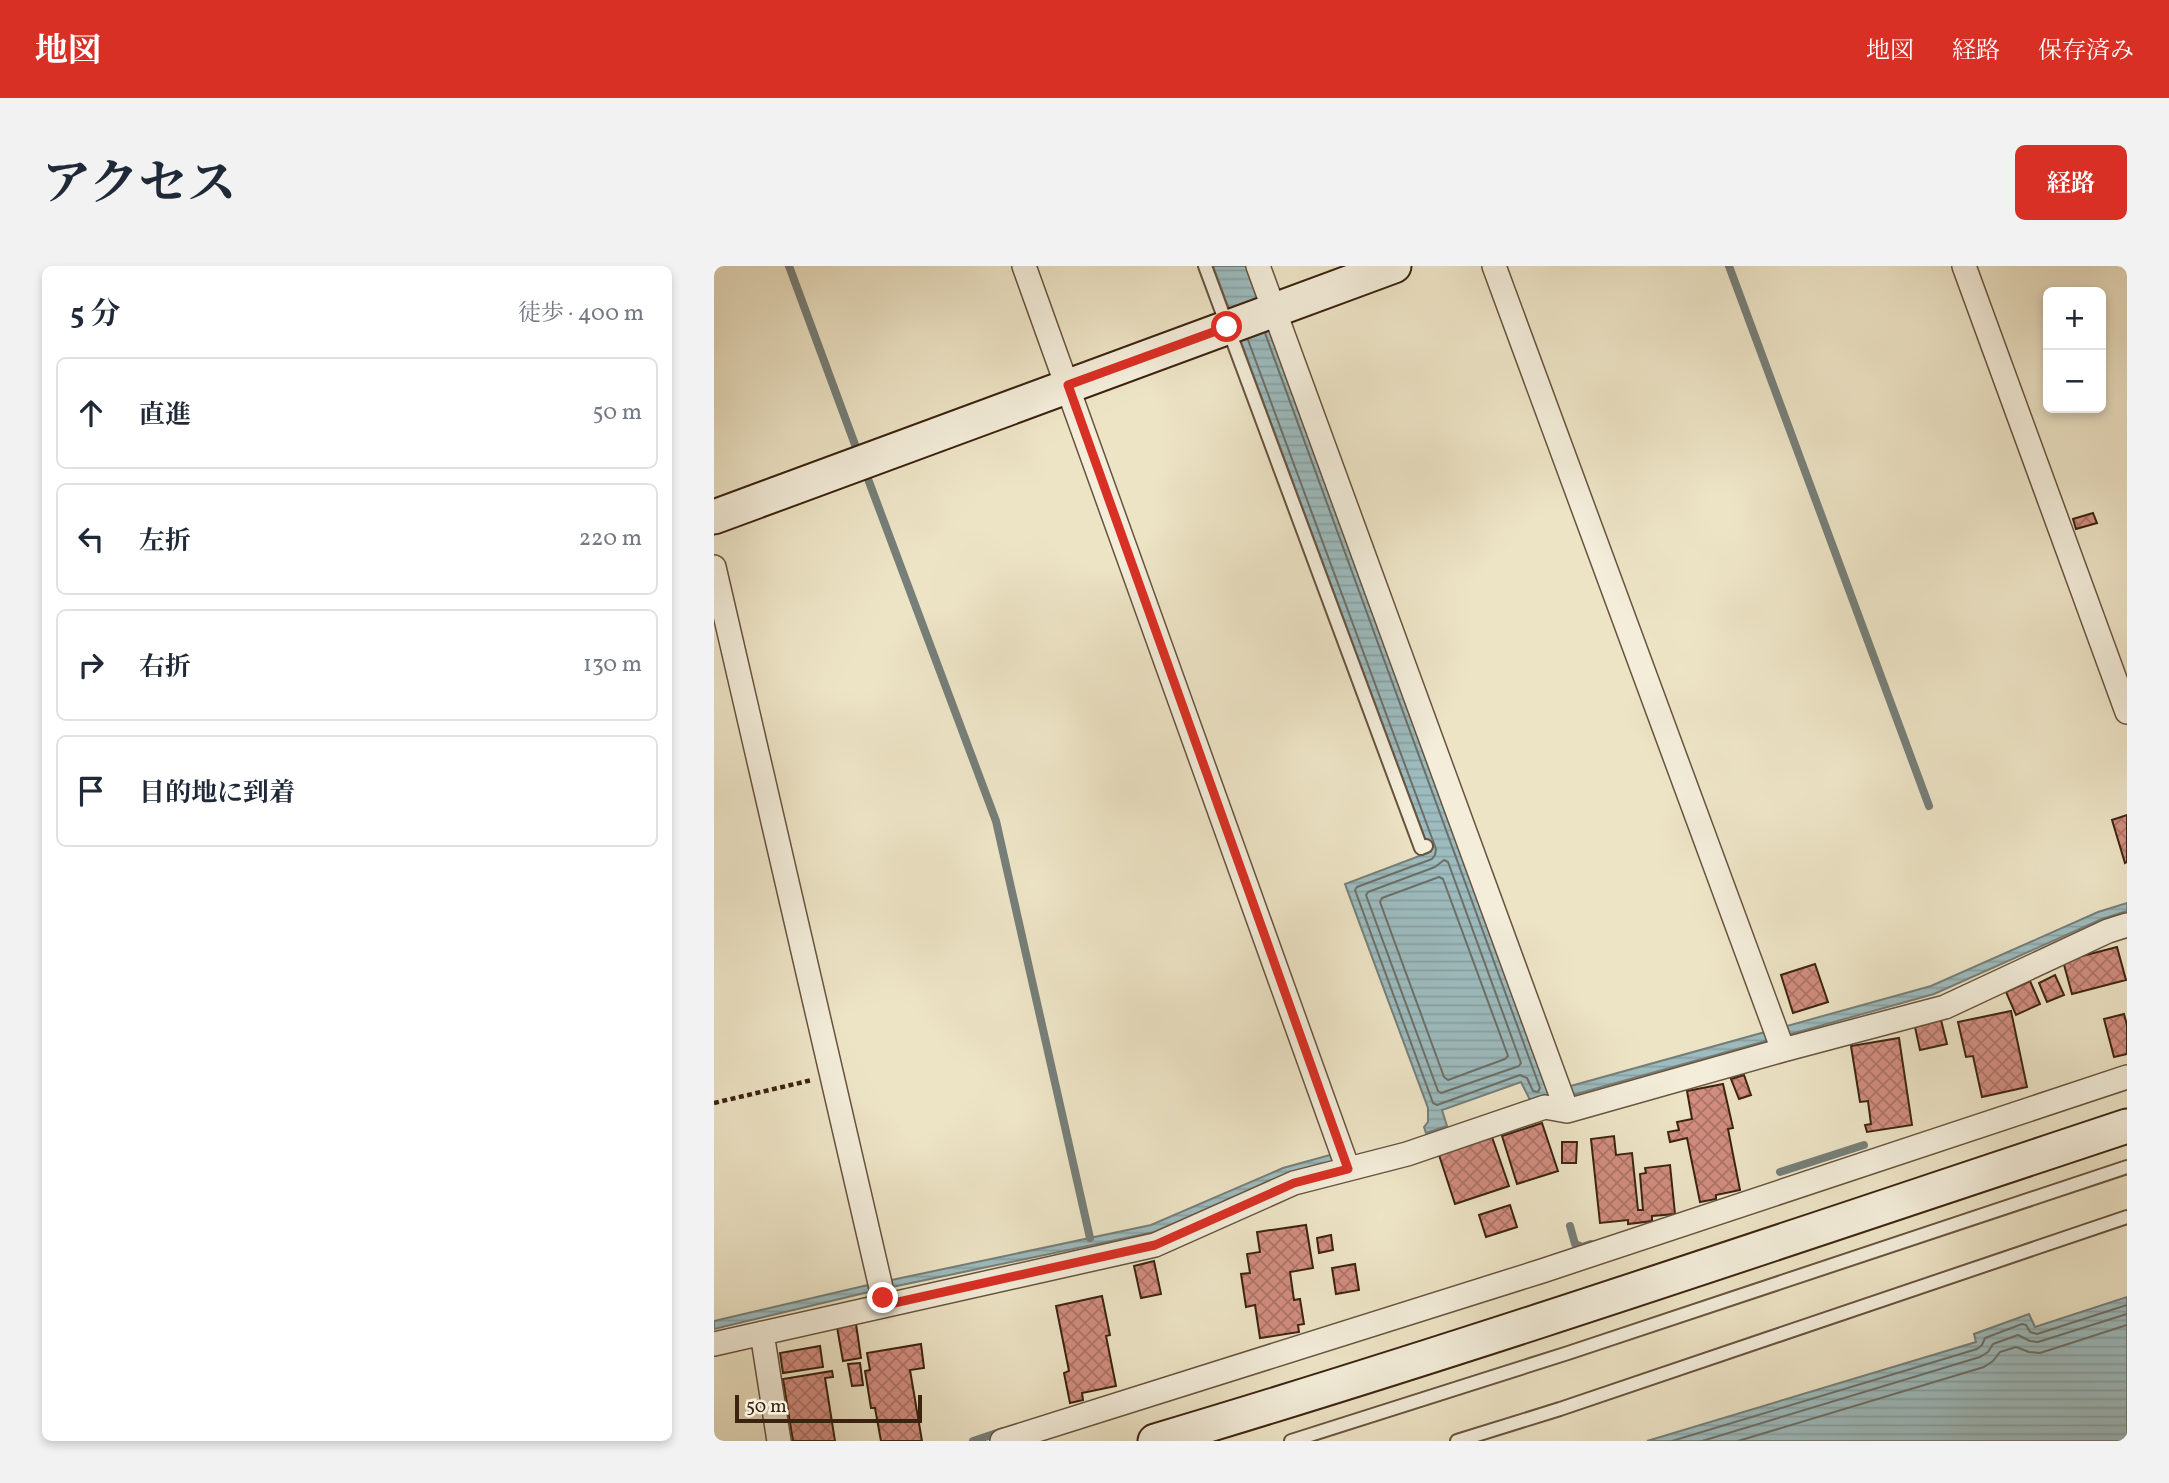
<!DOCTYPE html>
<html lang="ja">
<head>
<meta charset="utf-8">
<style>
	:root { --surface:#fff; --page:#f2f2f3; --text:#1f2937; --muted:#747a83; --line:#e0e1e3; --accent:#d93025 }
	body { margin:0; font-family:Vollkorn,"Noto Serif JP",serif; background:var(--page); color:var(--text) }
	.controls { position:absolute; right:21px; top:21px; display:grid; overflow:hidden; border-radius:10px; box-shadow:0 4px 10px #0003 }
	.controls button { width:63px; height:63px; display:grid; place-items:center; padding:0; border:0; border-bottom:2px solid var(--line); background:var(--surface); color:var(--text); font:35px sans-serif }
	.scale { position:absolute; left:21px; bottom:18px; width:187px; box-sizing:border-box; padding-left:7px; border:4px solid #3c2310; border-top:0; font-size:19px; line-height:24px; white-space:nowrap; color:#3c2310; -webkit-text-stroke:5px #f3edda; paint-order:stroke }
	.stop { position:absolute; width:21px; height:21px; margin:-16px; border:5px solid #d93025; border-radius:50%; background:#fff }
	.stop.end { background:#d93025; border-color:#fff; box-shadow:0 2px 7px #0008 }
	.list { margin:0; padding:0; list-style:none }
	h2 { display:flex; justify-content:space-between; align-items:center; height:91px; margin:0; padding:0 28px; font-size:30px }
	h2 small { font-size:23px; font-weight:400; color:var(--muted) }
	.list li { display:grid; grid-template-columns:46px 1fr auto; gap:21px; align-items:center; box-sizing:border-box; height:112px; margin:0 14px 14px; padding:0 14px; border:2px solid var(--line); border-radius:10px }
	.list b { display:block; font-size:26px; white-space:nowrap }
	.list em { font-size:23px; font-style:normal; color:var(--muted) }
	.icon { flex:none; width:38px; height:38px; fill:none; stroke:currentColor; stroke-width:2; stroke-linecap:round; stroke-linejoin:round }
	.map { position:relative; flex:none; width:1413px; height:1175px; overflow:hidden; border-radius:10px }
	header { display:flex; align-items:center; gap:42px; box-sizing:border-box; height:98px; padding:0 35px; background:var(--accent); color:#fff }
	header strong { font-size:33px }
	nav { display:flex; gap:38px; margin-inline-start:auto; font-size:24px }
	.intro { display:flex; align-items:center; justify-content:space-between; box-sizing:border-box; height:168px; padding:0 42px }
	h1 { margin:0; font-size:49px }
	.button { padding:18px 32px; border-radius:10px; background:var(--accent); color:#fff; font-size:24px; font-weight:700 }
	main { display:flex; gap:42px; padding:0 42px }
	aside { flex:1; background:var(--surface); border-radius:10px; box-shadow:0 4px 10px #0003 }
	.map>svg:first-child { display:block }
	.water { fill:url(#water-rules); stroke:#767f79; stroke-width:2 }
	.lines { fill:none; stroke-linecap:round; stroke-linejoin:round }
	.shore { stroke:#6c7068; stroke-width:2 }
	.stream { stroke:#767f79; stroke-width:8 }
	.building { fill:url(#building-cross-hatch); stroke:#3c2310; stroke-width:2 }
	.lane-casing { stroke:#68533e; stroke-width:16 }
	.street-casing { stroke:#68533e; stroke-width:26 }
	.secondary-casing { stroke:#3c2310; stroke-width:37 }
	.path { stroke:#3c2310; stroke-width:4.5; stroke-dasharray:5 3.5; stroke-linecap:butt }
	.lane { stroke:#f3edda; stroke-width:12 }
	.street { stroke:#f3edda; stroke-width:23 }
	.secondary { stroke:#f3edda; stroke-width:33 }
	.route { stroke:#d93025; stroke-width:9 }
</style>
</head>
<body>
<header>
<strong>地図</strong>
<nav><a>地図</a><a>経路</a><a>保存済み</a></nav>
</header>
<div class="intro"><h1>アクセス</h1><a class="button">経路</a></div>
<main>
<aside>
<h2>5 分<small>徒歩 · 400 m</small></h2>
<ul class="list">
<li><svg class="icon" aria-label="ahead" viewBox="0 0 24 24"><path d="M12 20V5M6 11l6-6 6 6"/></svg><div><b>直進</b></div><em>50 m</em></li>
<li><svg class="icon" aria-label="left" viewBox="0 0 24 24"><path d="M17 20v-9H6M10 6l-5 5 5 5"/></svg><div><b>左折</b></div><em>220 m</em></li>
<li><svg class="icon" aria-label="right" viewBox="0 0 24 24"><path d="M7 20v-9h11M14 6l5 5-5 5"/></svg><div><b>右折</b></div><em>130 m</em></li>
<li><svg class="icon" aria-label="arrive" viewBox="0 0 24 24"><path d="M6 21V4h12l-3 4 3 4H6"/></svg><div><b>目的地に到着</b></div></li>
</ul>
</aside>
<div class="map">
<svg width="1413" height="1175" viewBox="0 0 1413 1175">
	<defs>
		<pattern id="water-rules" width="6" height="5" patternUnits="userSpaceOnUse" patternTransform="scale(1.75)"><rect width="6" height="5" fill="#9dbcbf"/><path d="M0 2.5h6" fill="none" stroke="#88a1a3"/></pattern>
		<pattern id="building-cross-hatch" width="8" height="8" patternUnits="userSpaceOnUse" patternTransform="scale(1.75)"><rect width="8" height="8" fill="#d28d7f"/><path d="M0 0l8 8M0 8l8-8" fill="none" stroke="#ac7367"/></pattern>
	</defs>
	<rect width="100%" height="100%" fill="#ede4c6"/>
	<filter id="stains"><feTurbulence type="fractalNoise" baseFrequency=".00286" numOctaves="4"/><feColorMatrix values="0 0 0 0 .2 0 0 0 0 .09 0 0 0 0 .02 0 0 0 .5 -.17"/></filter>
	<radialGradient id="worn" r=".72"><stop offset=".6" stop-color="#630" stop-opacity="0"/><stop offset="1" stop-color="#630" stop-opacity=".3"/></radialGradient>
	<!-- water -->
	<path class="water" d="M 499,0 L 534,0 L 853,821 L 1217,720 L 1384,646 L 1413,637 L 1413,645 L 1388,653 L 1220,728 L 841,834 L 832,833 L 816,834 L 807,816 L 728,844 L 733,860 L 712,867 L 710,861 L 714,856 L 714,842 L 631,618 L 716,586 Z
		M 623,887 L 623,895 L 573,908 L 440,966 L 159,1025 L 0,1063 L 0,1055 L 154,1019 L 437,959 L 569,902 Z
		M 1413,1031 L 1413,1175 L 933,1175 L 1262,1076 L 1260,1068 L 1315,1048 L 1321,1061 Z"/>
	<g class="lines">
		<!-- shore -->
		<path class="shore" d="M 534,74 L 722,583 L 721,589 L 718,593 L 643,621 L 641,624 L 719,837 L 723,839 L 806,809 L 813,812 L 819,825 L 824,826 L 826,822 L 551,67
			M 730,594 L 734,596 L 807,797 L 805,800 L 727,827 L 724,825 L 652,629 L 654,626 L 721,601 Z
			M 725,611 L 729,613 L 794,790 L 791,793 L 734,814 L 730,811 L 666,636 L 668,632 Z
			M 958,1175 L 1263,1083 L 1268,1079 L 1271,1072 L 1308,1058 L 1312,1059 L 1316,1066 L 1323,1068 L 1413,1039
			M 988,1175 L 1266,1091 L 1274,1086 L 1279,1078 L 1304,1069 L 1316,1075 L 1324,1076 L 1413,1048
			M 1024,1175 L 1270,1101 L 1279,1095 L 1286,1086 L 1302,1081 L 1315,1086 L 1326,1087 L 1413,1059"/>
		<!-- stream -->
		<path class="stream" d="M 75,0 L 143,184
			M 1015,0 L 1215,540
			M 154,213 L 282,555 L 376,972
			M 1066,906 L 1150,879
			M 856,960 L 861,978 L 868,981 L 877,978
			M 259,1175 L 289,1165"/>
	</g>
	<!-- building -->
	<path class="building" d="M 1379,247 L 1383,257 L 1362,263 L 1359,253 Z
		M 1413,549 L 1413,596 L 1411,597 L 1398,554 Z
		M 1403,681 L 1412,714 L 1358,728 L 1349,695 Z
		M 1101,698 L 1114,736 L 1079,747 L 1067,709 Z
		M 1341,709 L 1350,729 L 1333,736 L 1325,717 Z
		M 1316,715 L 1326,738 L 1302,749 L 1292,726 Z
		M 1297,745 L 1313,821 L 1268,831 L 1259,790 L 1252,791 L 1244,756 Z
		M 1410,748 L 1413,759 L 1413,788 L 1400,791 L 1390,753 Z
		M 1227,754 L 1233,778 L 1206,784 L 1201,761 Z
		M 1185,772 L 1198,859 L 1153,866 L 1151,859 L 1157,858 L 1154,835 L 1146,836 L 1137,780 Z
		M 1030,809 L 1037,829 L 1025,833 L 1017,813 Z
		M 1009,818 L 1019,862 L 1014,863 L 1026,924 L 1002,929 L 1002,933 L 986,936 L 973,872 L 956,876 L 954,866 L 965,864 L 963,856 L 978,853 L 973,825 Z
		M 828,857 L 844,905 L 803,918 L 788,870 Z
		M 900,870 L 902,889 L 918,887 L 924,944 L 929,944 L 926,908 L 932,907 L 931,902 L 956,899 L 961,948 L 938,950 L 938,955 L 914,958 L 914,954 L 886,957 L 877,873 Z
		M 778,871 L 795,920 L 741,938 L 725,889 Z
		M 848,876 L 863,876 L 862,897 L 848,897 Z
		M 796,939 L 803,961 L 772,971 L 765,949 Z
		M 592,959 L 599,1002 L 576,1006 L 580,1034 L 586,1033 L 590,1058 L 584,1059 L 585,1066 L 546,1072 L 541,1039 L 532,1041 L 527,1008 L 536,1007 L 533,988 L 546,986 L 543,966 Z
		M 617,969 L 619,984 L 605,987 L 603,972 Z
		M 440,995 L 447,1028 L 427,1032 L 420,1000 Z
		M 641,998 L 645,1024 L 622,1028 L 618,1002 Z
		M 388,1030 L 396,1069 L 392,1070 L 402,1120 L 368,1127 L 369,1134 L 356,1137 L 350,1107 L 355,1105 L 342,1040 Z
		M 142,1058 L 147,1092 L 129,1095 L 123,1061 Z
		M 207,1078 L 210,1102 L 196,1104 L 208,1175 L 167,1175 L 161,1142 L 157,1142 L 151,1105 L 156,1104 L 153,1087 Z
		M 106,1080 L 109,1101 L 69,1107 L 66,1087 Z
		M 146,1097 L 149,1119 L 138,1120 L 134,1098 Z
		M 118,1105 L 119,1111 L 111,1112 L 121,1175 L 79,1175 L 69,1113 Z"/>
	<g class="lines">
		<defs>
			<path id="lane" d="M 491,0 L 707,582 L 712,580
				M 577,1175 L 854,1087 L 1413,901
				M 743,1175 L 846,1143 L 1413,951"/>
			<path id="street" d="M 310,0 L 634,903
				M 544,0 L 853,845
				M 780,0 L 1069,784
				M 1250,0 L 1413,446
				M 0,301 L 171,1039
				M 48,1067 L 65,1175
				M 0,1078 L 441,979 L 580,917 L 693,888 L 831,841 L 853,845 L 1069,784 L 1231,741 L 1394,665 L 1413,659
				M 288,1175 L 828,1005 L 1413,811"/>
			<path id="secondary" d="M 0,251 L 680,0
				M 441,1175 C 767,1078 1090,967 1413,860"/>
		</defs>
		<!-- lane casing -->
		<use href="#lane" class="lane-casing"/>
		<!-- street casing -->
		<use href="#street" class="street-casing"/>
		<!-- secondary casing -->
		<use href="#secondary" class="secondary-casing"/>
		<!-- path -->
		<path class="path" d="M 0,837 L 98,814"/>
		<!-- lane -->
		<use href="#lane" class="lane"/>
		<!-- street -->
		<use href="#street" class="street"/>
		<!-- secondary -->
		<use href="#secondary" class="secondary"/>
	</g>
	<g class="lines">
		<!-- route -->
		<path class="route" d="M 169,1032 L 171,1039 L 441,979 L 580,917 L 634,903 L 354,119 L 513,61"/>
	</g>
	<rect width="100%" height="100%" filter="url(#stains)"/>
	<rect width="100%" height="100%" fill="url(#worn)"/>
</svg>
<div class="controls">
<button>+</button>
<button>−</button>
</div>
<div class="scale">50 m</div>
<div class="stop" style="left:513px;top:61px"></div>
<div class="stop end" style="left:169px;top:1032px"></div>
</div>
</main>
</body>
</html>
